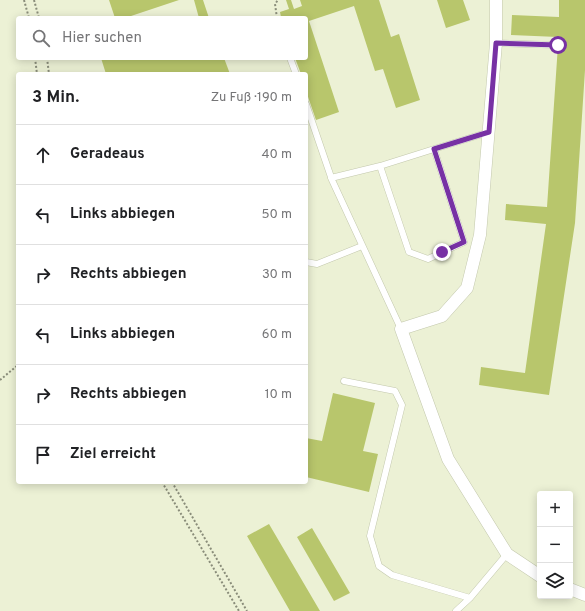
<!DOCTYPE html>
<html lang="de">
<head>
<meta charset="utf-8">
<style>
	:root { --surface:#fff; --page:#f6f6f6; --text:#202124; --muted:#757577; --line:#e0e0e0 }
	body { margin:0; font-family:Overpass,sans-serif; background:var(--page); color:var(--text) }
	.controls { position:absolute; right:12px; bottom:12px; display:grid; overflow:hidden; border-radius:4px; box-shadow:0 2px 10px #0003 }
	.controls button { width:36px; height:36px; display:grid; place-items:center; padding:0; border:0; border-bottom:1px solid var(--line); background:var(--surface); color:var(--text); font:20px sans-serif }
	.stop { position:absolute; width:12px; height:12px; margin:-9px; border:3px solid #7731a4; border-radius:50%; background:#fff }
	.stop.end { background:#7731a4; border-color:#fff; box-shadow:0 1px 4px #0008 }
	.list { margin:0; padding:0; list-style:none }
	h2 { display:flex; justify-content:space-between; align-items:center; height:52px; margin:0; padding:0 16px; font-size:17px }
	h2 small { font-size:13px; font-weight:400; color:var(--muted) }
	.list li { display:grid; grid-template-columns:26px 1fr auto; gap:12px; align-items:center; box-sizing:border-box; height:60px; padding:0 16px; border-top:1px solid var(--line) }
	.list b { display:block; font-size:15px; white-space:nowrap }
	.list em { font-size:13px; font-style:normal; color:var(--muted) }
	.icon { flex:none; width:22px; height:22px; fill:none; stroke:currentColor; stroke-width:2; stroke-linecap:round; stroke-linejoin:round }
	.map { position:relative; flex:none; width:585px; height:611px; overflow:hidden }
	.search { position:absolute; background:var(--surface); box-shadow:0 2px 10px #0003; left:16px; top:16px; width:292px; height:44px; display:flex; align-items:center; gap:10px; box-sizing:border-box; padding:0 14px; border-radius:4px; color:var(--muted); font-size:15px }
	.panel { position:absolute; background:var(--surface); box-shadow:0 2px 10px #0003; left:16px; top:72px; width:292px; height:412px; border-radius:4px }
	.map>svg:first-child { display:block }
	.building { fill:#b8c66c }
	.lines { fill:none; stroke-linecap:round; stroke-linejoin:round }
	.service-casing { stroke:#c3c8ad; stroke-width:7 }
	.minor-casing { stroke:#c3c8ad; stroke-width:13 }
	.path { stroke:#8a8d7a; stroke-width:2; stroke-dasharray:2 2; stroke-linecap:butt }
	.service { stroke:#fff; stroke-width:6 }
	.minor { stroke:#fff; stroke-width:12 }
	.route { stroke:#7731a4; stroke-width:5 }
</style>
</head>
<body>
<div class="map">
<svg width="585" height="611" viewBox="0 0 585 611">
	<rect width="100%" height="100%" fill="#ecf1d5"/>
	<!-- building -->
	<path class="building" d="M 109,0 L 179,0 L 125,18 L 115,18 Z
		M 194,0 L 203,0 L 209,18 L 199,18 Z
		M 286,0 L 291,0 L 294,9 L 302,6 L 300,0 L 379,0 L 391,37 L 399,34 L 420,100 L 396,108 L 383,69 L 375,71 L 354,6 L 309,21 L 339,112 L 316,120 L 306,91 L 306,74 L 301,74 L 295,58 L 306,58 L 306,18 L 278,18 L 281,17 L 280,12 L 289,9 Z
		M 437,0 L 463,0 L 470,20 L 446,28 Z
		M 559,0 L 585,0 L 585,70 L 575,223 L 549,395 L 479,385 L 481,367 L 525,373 L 546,224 L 505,220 L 506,204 L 547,207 L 558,45 L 558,37 L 511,35 L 512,15 L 559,17 Z
		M 101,58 L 224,58 L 230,74 L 106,74 Z
		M 333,393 L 375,403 L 363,451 L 378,454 L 369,492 L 306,477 L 306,438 L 322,441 Z
		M 269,524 L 320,611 L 290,611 L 247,536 Z
		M 312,528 L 350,593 L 334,601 L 297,537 Z"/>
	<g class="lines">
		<defs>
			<path id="service" d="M 496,43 L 558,45
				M 290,58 L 296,74
				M 306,104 L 332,180 L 401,329
				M 434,149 L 380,166 L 409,252 L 428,259 L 464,242 L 434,149 L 489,132
				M 331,178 L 380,166
				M 306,262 L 317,264 L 362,246
				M 344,381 L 395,391 L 402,405 L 370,536 L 379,566 L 392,575 L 470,598
				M 456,611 L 470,598 L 507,554"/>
			<path id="minor" d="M 496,0 L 496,43 L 480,235 L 467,288 L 442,316 L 401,329 L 448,459 L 507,554 L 540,576
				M 570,589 L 585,595"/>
		</defs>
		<!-- service casing -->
		<use href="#service" class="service-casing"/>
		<!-- minor casing -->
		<use href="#minor" class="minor-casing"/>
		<!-- path -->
		<path class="path" d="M 24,0 L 29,18
			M 34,0 L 39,18
			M 277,18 L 275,4 L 278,0
			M 35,58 L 37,74
			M 47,58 L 49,74
			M 0,380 L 18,365
			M 162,482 L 239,611
			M 172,482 L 247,611"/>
		<!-- service -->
		<use href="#service" class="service"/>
		<!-- minor -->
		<use href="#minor" class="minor"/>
	</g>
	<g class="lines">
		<!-- route -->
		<path class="route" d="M 442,252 L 464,242 L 434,149 L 489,132 L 496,43 L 558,45"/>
	</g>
</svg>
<div class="controls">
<button>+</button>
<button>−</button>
<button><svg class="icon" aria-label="layers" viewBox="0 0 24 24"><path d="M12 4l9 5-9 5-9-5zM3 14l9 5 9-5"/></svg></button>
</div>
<div class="stop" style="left:558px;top:45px"></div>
<div class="stop end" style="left:442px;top:252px"></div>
<div class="search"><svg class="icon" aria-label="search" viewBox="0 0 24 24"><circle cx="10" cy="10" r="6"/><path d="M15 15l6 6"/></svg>Hier suchen</div>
<section class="panel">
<h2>3 Min.<small>Zu Fuß · 190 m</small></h2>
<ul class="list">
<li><svg class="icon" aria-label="ahead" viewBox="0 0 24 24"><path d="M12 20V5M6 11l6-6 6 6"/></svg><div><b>Geradeaus</b></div><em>40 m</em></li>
<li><svg class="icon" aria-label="left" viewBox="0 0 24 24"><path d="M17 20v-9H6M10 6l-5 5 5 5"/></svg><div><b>Links abbiegen</b></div><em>50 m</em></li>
<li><svg class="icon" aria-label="right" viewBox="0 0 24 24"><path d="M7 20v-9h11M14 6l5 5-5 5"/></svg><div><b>Rechts abbiegen</b></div><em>30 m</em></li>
<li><svg class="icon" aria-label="left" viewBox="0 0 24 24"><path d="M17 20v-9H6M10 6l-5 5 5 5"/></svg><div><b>Links abbiegen</b></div><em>60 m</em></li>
<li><svg class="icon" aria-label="right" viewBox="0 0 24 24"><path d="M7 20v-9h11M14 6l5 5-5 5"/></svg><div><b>Rechts abbiegen</b></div><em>10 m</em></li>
<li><svg class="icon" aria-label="arrive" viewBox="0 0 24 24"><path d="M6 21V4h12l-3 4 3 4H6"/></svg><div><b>Ziel erreicht</b></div></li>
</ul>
</section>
</div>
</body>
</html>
